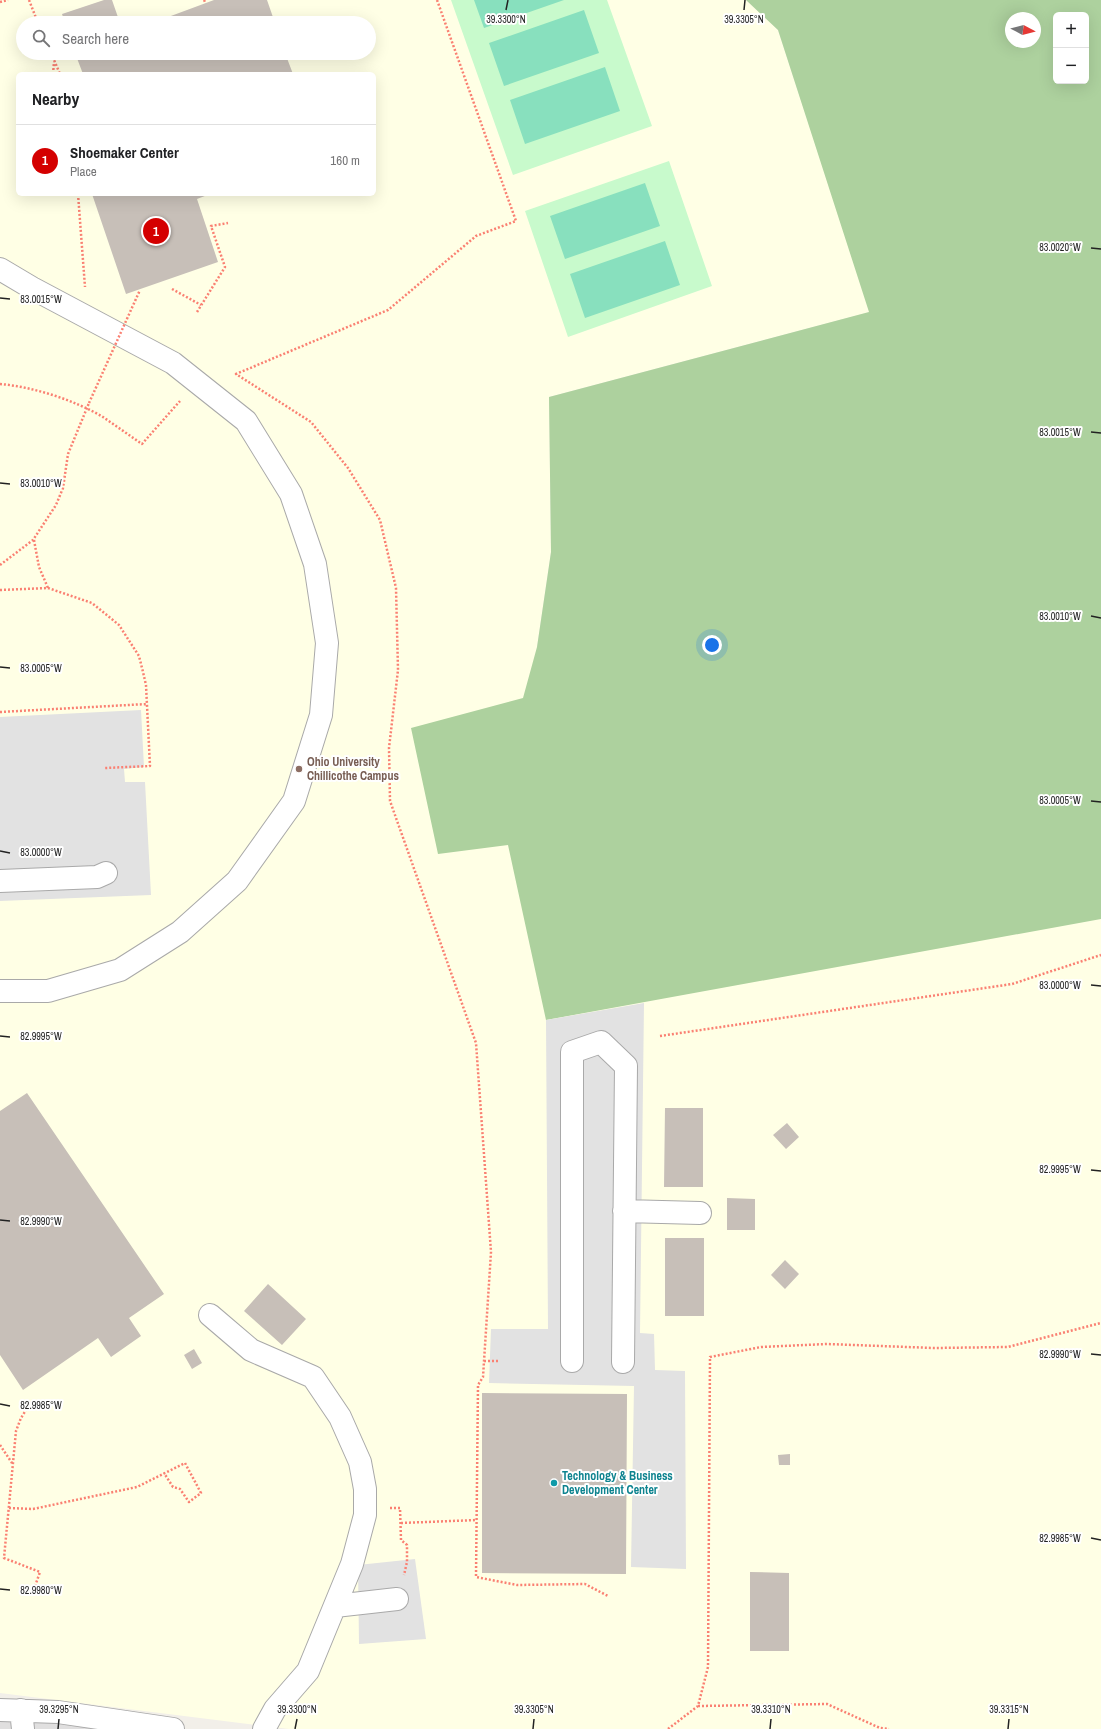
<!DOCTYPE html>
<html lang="en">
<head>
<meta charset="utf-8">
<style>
	:root { --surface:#fff; --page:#f6f6f6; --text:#202124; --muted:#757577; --line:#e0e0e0; --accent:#d40000 }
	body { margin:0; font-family:"Archivo Narrow",sans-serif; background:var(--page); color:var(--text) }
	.controls { position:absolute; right:12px; top:12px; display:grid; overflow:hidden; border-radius:6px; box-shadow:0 4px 16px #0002 }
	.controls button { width:36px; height:36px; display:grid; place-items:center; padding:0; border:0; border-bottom:1px solid var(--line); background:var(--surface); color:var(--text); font:20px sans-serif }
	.compass { position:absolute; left:1005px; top:12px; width:36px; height:36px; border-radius:50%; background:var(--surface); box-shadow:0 4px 16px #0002; rotate:97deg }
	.you { position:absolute; left:712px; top:645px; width:14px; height:14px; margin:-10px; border:3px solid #fff; border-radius:50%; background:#1a73e8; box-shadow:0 0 0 6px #1a73e833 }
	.badge { display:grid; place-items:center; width:26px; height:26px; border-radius:50%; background:var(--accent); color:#fff; font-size:13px; font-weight:700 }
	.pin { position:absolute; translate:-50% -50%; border:2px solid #fff; box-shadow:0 1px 4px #0006 }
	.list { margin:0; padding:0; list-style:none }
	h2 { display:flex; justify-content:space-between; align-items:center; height:52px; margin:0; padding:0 16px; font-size:17px }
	h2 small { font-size:13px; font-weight:400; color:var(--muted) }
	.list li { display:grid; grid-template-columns:26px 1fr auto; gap:12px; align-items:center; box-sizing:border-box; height:72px; padding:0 16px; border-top:1px solid var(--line) }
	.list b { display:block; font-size:15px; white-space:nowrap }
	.list p { margin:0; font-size:13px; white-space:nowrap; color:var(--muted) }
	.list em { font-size:13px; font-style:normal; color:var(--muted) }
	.icon { flex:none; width:22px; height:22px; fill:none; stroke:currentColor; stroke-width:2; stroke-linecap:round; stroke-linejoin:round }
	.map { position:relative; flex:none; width:1101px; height:1729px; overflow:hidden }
	.search { position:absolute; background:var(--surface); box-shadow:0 4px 16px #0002; left:16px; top:16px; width:360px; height:44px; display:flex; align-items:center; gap:10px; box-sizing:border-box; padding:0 14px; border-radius:22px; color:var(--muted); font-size:15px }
	.panel { position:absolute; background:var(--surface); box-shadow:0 4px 16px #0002; left:16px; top:72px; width:360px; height:124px; border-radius:6px }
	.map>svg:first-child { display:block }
	.residential { fill:#e0dfdf }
	.education { fill:#ffffe5; fill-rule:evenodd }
	.forest { fill:#add19e; fill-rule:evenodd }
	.park { fill:#c8facc }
	.pitch { fill:#88e0be }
	.parking { fill:#e2e2e2 }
	.building { fill:#c7bfb8 }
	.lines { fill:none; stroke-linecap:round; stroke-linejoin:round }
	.minor-casing { stroke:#a9a9a9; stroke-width:24 }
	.path { stroke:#fa8072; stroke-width:2.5; stroke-dasharray:2 2; stroke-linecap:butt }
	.minor { stroke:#fff; stroke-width:22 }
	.path-bridge { stroke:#fa8072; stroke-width:2.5; stroke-dasharray:2 2; stroke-linecap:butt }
	.ticks { fill:none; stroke:#222; stroke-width:1.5 }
	.education-dot { fill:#8d6e63; stroke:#fff; stroke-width:1.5 }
	.culture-dot { fill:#0f9aa8; stroke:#fff; stroke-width:1.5 }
	.labels { text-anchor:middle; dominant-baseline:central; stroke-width:4; stroke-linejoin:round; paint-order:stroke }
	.education-label { font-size:12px; font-weight:bold; fill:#785e54; stroke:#fff; text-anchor:start }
	.culture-label { font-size:12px; font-weight:bold; fill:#0d838f; stroke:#fff; text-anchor:start }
	.ticks-label { font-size:10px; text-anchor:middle; fill:#222; stroke:#fff; stroke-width:4; stroke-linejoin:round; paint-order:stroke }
</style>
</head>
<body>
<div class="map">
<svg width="1101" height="1729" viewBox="0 0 1101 1729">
	<rect width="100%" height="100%" fill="#f2efe9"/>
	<!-- residential -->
	<path class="residential" d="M 0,1710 L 173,1729 L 0,1729 Z"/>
	<!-- education -->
	<path class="education" d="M 0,0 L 746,0 L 778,30 L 870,312 L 549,397 L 551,552 L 537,647 L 1101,890 L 1101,1729 L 289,1729 L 0,1693 ZM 23,23 L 369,23 L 369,53 L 23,53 ZM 18,74 L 374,74 L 374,194 L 18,194 Z"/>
	<!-- forest -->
	<path class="forest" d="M 746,0 L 1101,0 L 1101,919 L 546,1020 L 508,845 L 438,854 L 411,728 L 523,698 L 537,647 L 551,552 L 549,397 L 869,312 L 778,30 ZM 1056,15 L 1086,15 L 1086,81 L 1056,81 ZM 1011,18 L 1035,18 L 1035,42 L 1011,42 Z"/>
	<!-- park -->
	<path class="park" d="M 451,0 L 607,0 L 652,126 L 513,175 Z
		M 669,161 L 712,286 L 568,337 L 525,211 Z"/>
	<!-- pitch -->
	<path class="pitch" d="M 474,0 L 564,0 L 484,28 Z
		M 584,10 L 599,53 L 504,86 L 489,43 Z
		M 605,67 L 620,111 L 525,144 L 510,100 Z
		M 645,183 L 660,226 L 565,259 L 550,216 Z
		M 665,241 L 680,285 L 585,318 L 570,274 Z"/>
	<!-- parking -->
	<path class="parking" d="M 141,710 L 144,767 L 124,769 L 125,782 L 145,782 L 151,895 L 0,901 L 0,717 Z
		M 644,1003 L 640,1333 L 654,1334 L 655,1370 L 685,1371 L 686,1569 L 631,1567 L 634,1386 L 489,1383 L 491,1329 L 548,1329 L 546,1020 Z
		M 415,1559 L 426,1639 L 359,1644 L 358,1565 Z"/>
	<!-- building -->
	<path class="building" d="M 104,0 L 112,0 L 120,23 L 65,23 L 62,14 Z
		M 214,0 L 267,0 L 275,23 L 152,23 Z
		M 75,53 L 285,53 L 293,74 L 83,74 Z
		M 92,194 L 210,194 L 197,199 L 218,262 L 126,294 Z
		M 27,1093 L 164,1294 L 129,1318 L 141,1336 L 111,1357 L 98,1338 L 23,1390 L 0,1355 L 0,1111 Z
		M 665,1108 L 703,1108 L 703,1187 L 664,1187 Z
		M 787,1123 L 799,1137 L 786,1149 L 773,1135 Z
		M 727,1198 L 755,1199 L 755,1230 L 727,1230 Z
		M 665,1238 L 704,1238 L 704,1316 L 665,1316 Z
		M 785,1260 L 799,1274 L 785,1289 L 771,1275 Z
		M 268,1284 L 306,1319 L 282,1345 L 244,1311 Z
		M 194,1349 L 202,1363 L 192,1369 L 184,1355 Z
		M 482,1393 L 627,1394 L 626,1574 L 482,1573 Z
		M 790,1454 L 790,1465 L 779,1465 L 778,1455 Z
		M 750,1572 L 789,1573 L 789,1651 L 750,1651 Z"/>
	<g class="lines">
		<defs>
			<path id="minor" d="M 0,269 L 32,288 L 173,363 L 246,421 L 291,494 L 315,564 L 327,643 L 321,715 L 294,801 L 237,881 L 180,932 L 120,970 L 48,991 L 0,991
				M 0,881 L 97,877 L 106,873
				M 624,1211 L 700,1213
				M 210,1315 L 251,1350 L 313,1377 L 340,1417 L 360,1462 L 365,1489 L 365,1515 L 352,1564 L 308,1671 L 275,1709 L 264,1729
				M 572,1361 L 572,1052 L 601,1042 L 626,1066 L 623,1362
				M 335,1606 L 397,1599
				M 0,1710 L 58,1712 L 173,1729
				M 21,1710 L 23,1729"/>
		</defs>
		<!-- minor casing -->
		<use href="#minor" class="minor-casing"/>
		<!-- path -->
		<path class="path" d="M 29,0 L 38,23
			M 204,0 L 205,2
			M 437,0 L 516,221 L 476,236 L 388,310 L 236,374 L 311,422 L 348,468 L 380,520 L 396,588 L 398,670 L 389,748 L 390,801 L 476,1043 L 491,1252 L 483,1377 L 478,1385 L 476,1577 L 517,1585 L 585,1584 L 608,1596
			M 0,2 L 8,0
			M 51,53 L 60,74
			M 53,74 L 54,62
			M 78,194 L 85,287
			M 172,289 L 201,305
			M 197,312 L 225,267 L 211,226 L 228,223
			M 0,384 C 34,387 74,400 103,417 C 116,426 129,435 142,444 L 180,401
			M 34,540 L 39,567 L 48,588
			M 0,565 L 33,540 L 56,505 L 63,488 L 68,454 L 89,403
			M 0,590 L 48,588 L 92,603 L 119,625 L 139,656 L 143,672 L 146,685 L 150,766 L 105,768
			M 0,712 L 147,704
			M 660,1036 L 1012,984 L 1101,955
			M 484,1361 L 500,1361
			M 31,1402 L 21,1418 L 16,1431 L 4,1558 L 40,1572 L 33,1592
			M 0,1445 L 12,1463
			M 9,1508 L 33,1509 L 137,1487 L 185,1463 L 201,1493 L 189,1502 L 180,1489 L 173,1487 L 164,1473
			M 390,1508 L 400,1508 L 401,1540 L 407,1545 L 407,1562 L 404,1575
			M 401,1523 L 477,1520
			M 698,1706 L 827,1704 L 880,1728 L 889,1729
			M 668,1729 L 698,1706 L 708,1667 L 710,1357 L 761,1347 L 827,1344 L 934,1348 L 1008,1347 L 1101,1323"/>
		<!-- minor -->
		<use href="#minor" class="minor"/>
		<!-- path-bridge -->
		<path class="path-bridge" d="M 89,403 L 140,290"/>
	</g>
	<!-- ticks -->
	<path class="ticks" d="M 506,10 L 508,0M 744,10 L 745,0M 1091,248 L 1101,249M 0,298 L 10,299M 1091,432 L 1101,433M 0,483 L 10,484M 1091,616 L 1101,618M 0,667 L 10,668M 1091,801 L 1101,802M 0,851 L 10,853M 1091,985 L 1101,986M 0,1036 L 10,1037M 1091,1170 L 1101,1171M 0,1220 L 10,1221M 1091,1354 L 1101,1355M 0,1404 L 10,1406M 1091,1538 L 1101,1540M 0,1589 L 10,1590M 58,1729 L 59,1719M 295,1729 L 297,1719M 533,1729 L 534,1719M 770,1729 L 771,1719M 1008,1729 L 1009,1719"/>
	<!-- markers -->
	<circle class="education-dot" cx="299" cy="769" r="4"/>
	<circle class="culture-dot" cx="554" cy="1483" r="4"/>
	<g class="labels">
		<!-- education labels -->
		<g class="education-label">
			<text x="307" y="762">Ohio University<tspan x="307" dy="14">Chillicothe Campus</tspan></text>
		</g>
		<!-- culture labels -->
		<g class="culture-label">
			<text x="562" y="1476">Technology &amp; Business<tspan x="562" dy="14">Development Center</tspan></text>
		</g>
	</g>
	<g class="ticks-label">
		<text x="506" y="23">39.3300°N</text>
		<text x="744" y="23">39.3305°N</text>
		<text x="1060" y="251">83.0020°W</text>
		<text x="41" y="303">83.0015°W</text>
		<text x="1060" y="436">83.0015°W</text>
		<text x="41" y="487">83.0010°W</text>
		<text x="1060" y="620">83.0010°W</text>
		<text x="41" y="672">83.0005°W</text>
		<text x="1060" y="804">83.0005°W</text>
		<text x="41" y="856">83.0000°W</text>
		<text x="1060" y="989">83.0000°W</text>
		<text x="41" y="1040">82.9995°W</text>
		<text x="1060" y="1173">82.9995°W</text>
		<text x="41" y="1225">82.9990°W</text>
		<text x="1060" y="1358">82.9990°W</text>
		<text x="41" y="1409">82.9985°W</text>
		<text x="1060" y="1542">82.9985°W</text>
		<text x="41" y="1594">82.9980°W</text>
		<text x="59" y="1713">39.3295°N</text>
		<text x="297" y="1713">39.3300°N</text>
		<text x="534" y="1713">39.3305°N</text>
		<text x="771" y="1713">39.3310°N</text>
		<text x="1009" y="1713">39.3315°N</text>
	</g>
</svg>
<div class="controls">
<button>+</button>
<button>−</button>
</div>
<svg class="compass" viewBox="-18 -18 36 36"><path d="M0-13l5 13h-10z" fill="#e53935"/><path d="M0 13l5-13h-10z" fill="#757577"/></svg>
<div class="you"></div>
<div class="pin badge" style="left:156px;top:231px">1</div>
<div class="search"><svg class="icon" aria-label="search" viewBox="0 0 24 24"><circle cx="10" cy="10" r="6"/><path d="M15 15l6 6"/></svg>Search here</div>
<section class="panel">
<h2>Nearby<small></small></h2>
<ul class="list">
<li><span class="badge">1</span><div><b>Shoemaker Center</b><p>Place</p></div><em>160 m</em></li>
</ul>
</section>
</div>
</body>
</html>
